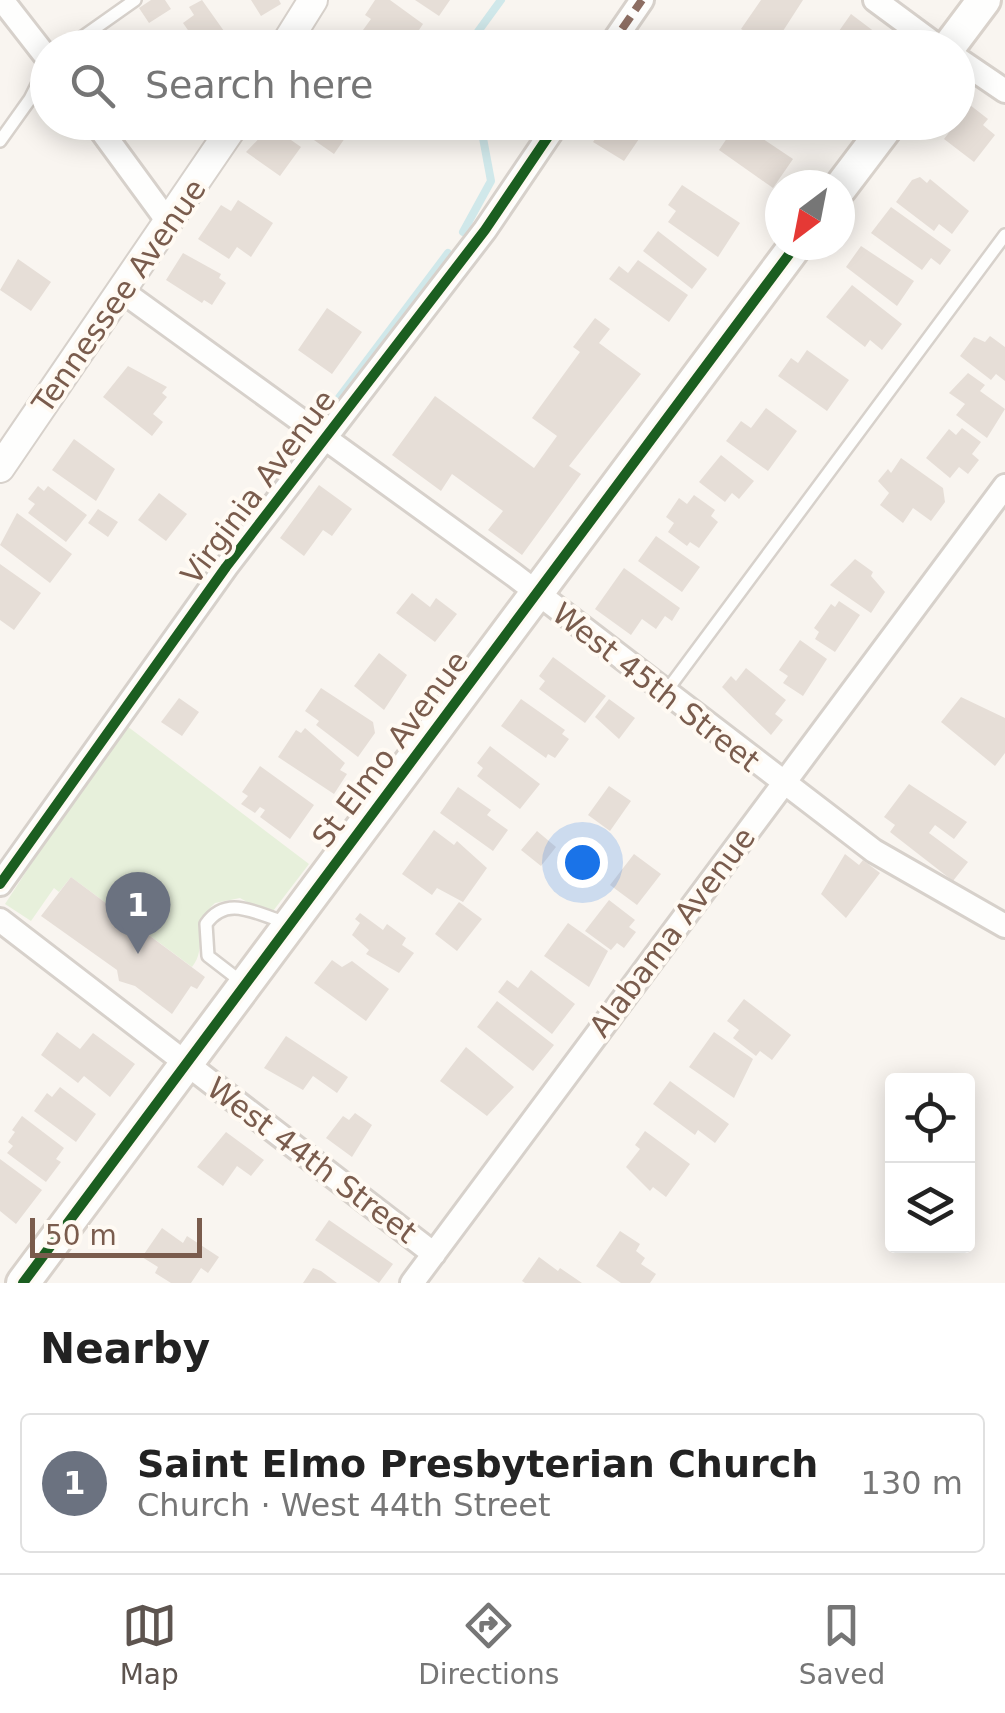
<!DOCTYPE html>
<html lang="en">
<head>
<meta charset="utf-8">
<style>
	:root { --surface:#fff; --page:#f2f2f2; --text:#222; --muted:#767676; --line:#e0e0e0; --accent:#5d544f }
	body { margin:0; font-family:"DejaVu Sans",sans-serif; background:var(--page); color:var(--text) }
	.controls { position:absolute; right:30px; bottom:30px; display:grid; overflow:hidden; border-radius:10px; box-shadow:0 5px 25px #0003 }
	.controls button { width:90px; height:90px; display:grid; place-items:center; padding:0; border:0; border-bottom:2px solid var(--line); background:var(--surface); color:var(--text); font:50px sans-serif }
	.compass { position:absolute; left:765px; top:170px; width:90px; height:90px; border-radius:50%; background:var(--surface); box-shadow:0 5px 25px #0003; rotate:212deg }
	.scale { position:absolute; left:30px; bottom:25px; width:172px; box-sizing:border-box; padding-left:10px; border:5px solid #7a5c4d; border-top:0; font-size:28px; line-height:35px; white-space:nowrap; color:#7a5c4d; -webkit-text-stroke:8px #fffaf3; paint-order:stroke }
	.you { position:absolute; left:582px; top:862px; width:35px; height:35px; margin:-25px; border:8px solid #fff; border-radius:50%; background:#1a73e8; box-shadow:0 0 0 15px #1a73e833 }
	.badge { display:grid; place-items:center; width:65px; height:65px; border-radius:50%; background:var(--accent); color:#fff; font-size:32px; font-weight:700 }
	.pin { position:absolute; translate:-50% -82px; filter:drop-shadow(0 2px 5px #0008) }
	.pin::after { content:''; position:absolute; top:52px; width:35px; height:30px; background:inherit; clip-path:polygon(0 0,100% 0,50% 100%) }
	.list { margin:0; padding:0; list-style:none }
	h2 { display:flex; justify-content:space-between; align-items:center; height:130px; margin:0; padding:0 40px; font-size:42px }
	h2 small { font-size:32px; font-weight:400; color:var(--muted) }
	.list li { display:grid; grid-template-columns:65px 1fr auto; gap:30px; align-items:center; box-sizing:border-box; height:140px; margin:0 20px 20px; padding:0 20px; border:2px solid var(--line); border-radius:10px }
	.list b { display:block; font-size:38px; white-space:nowrap }
	.list p { margin:0; font-size:32px; white-space:nowrap; color:var(--muted) }
	.list em { font-size:32px; font-style:normal; color:var(--muted) }
	.icon { flex:none; width:55px; height:55px; fill:none; stroke:currentColor; stroke-width:2; stroke-linecap:round; stroke-linejoin:round }
	.map { position:relative; flex:none; width:1005px; height:1283px; overflow:hidden }
	.search { position:absolute; background:var(--surface); box-shadow:0 5px 25px #0003; left:30px; right:30px; top:30px; height:110px; display:flex; align-items:center; gap:25px; box-sizing:border-box; padding:0 35px; border-radius:55px; color:var(--muted); font-size:38px }
	.sheet { height:290px; background:var(--surface) }
	nav { display:flex; justify-content:space-around; align-items:center; box-sizing:border-box; height:140px; border-top:2px solid var(--line); background:var(--surface); font-size:28px; color:var(--muted) }
	nav a { display:grid; justify-items:center; gap:5px }
	nav .on { color:var(--accent) }
	.map>svg:first-child { display:block }
	.green { fill:#e7f0db }
	.lines { fill:none; stroke-linecap:round; stroke-linejoin:round }
	.stream { stroke:#d0e8ea; stroke-width:8 }
	.building { fill:#e6ded7 }
	.service-casing { stroke:#d7d1cb; stroke-width:16 }
	.minor-casing { stroke:#d7d1cb; stroke-width:28 }
	.tertiary-casing { stroke:#d7d1cb; stroke-width:32 }
	.secondary-casing { stroke:#d9d2cb; stroke-width:38 }
	.service { stroke:#fefefd; stroke-width:11 }
	.minor { stroke:#fefefd; stroke-width:22 }
	.tertiary { stroke:#fefefd; stroke-width:28 }
	.secondary { stroke:#fefefd; stroke-width:32 }
	.quiet { stroke:#8d6e63; stroke-width:8; stroke-dasharray:15 8; stroke-linecap:butt }
	.cycleway-casing { stroke:#fffaf3; stroke-width:16 }
	.cycleway { stroke:#1b5e20; stroke-width:10 }
	.labels { text-anchor:middle; dominant-baseline:central; stroke-width:8; stroke-linejoin:round; paint-order:stroke }
	.street-label { font-size:30px; fill:#7a5c4d; stroke:#fffaf3 }
</style>
</head>
<body>
<div class="map">
<svg width="1005" height="1283" viewBox="0 0 1005 1283">
	<rect width="100%" height="100%" fill="#f9f5f0"/>
	<!-- green -->
	<path class="green" d="M 123,723 L 309,864 L 270,915 L 240,898 L 215,903 C 189,926 209,946 192,967 L 71,877 L 59,892 L 54,888 L 31,921 L 5,904 Z"/>
	<g class="lines">
		<!-- stream -->
		<path class="stream" d="M 466,48 L 501,0
			M 463,232 L 491,181 L 480,122
			M 326,415 L 448,253"/>
	</g>
	<!-- building -->
	<path class="building" d="M 151,0 L 165,0 L 171,9 L 149,23 L 139,8 Z
		M 202,0 L 236,48 L 203,48 L 197,43 L 183,23 L 194,15 L 189,7 Z
		M 251,0 L 279,0 L 281,4 L 261,16 Z
		M 375,0 L 390,0 L 423,24 L 413,39 L 408,35 L 400,48 L 392,48 L 363,30 L 371,19 L 365,15 Z
		M 415,0 L 450,0 L 439,16 Z
		M 761,0 L 803,0 L 772,48 L 741,29 Z
		M 851,14 L 896,48 L 827,48 Z
		M 107,31 L 118,48 L 77,48 Z
		M 970,105 L 988,119 L 983,125 L 995,135 L 974,162 L 944,139 Z
		M 308,122 L 356,122 L 334,154 L 301,131 Z
		M 607,122 L 622,122 L 641,136 L 624,161 L 593,142 Z
		M 738,122 L 793,159 L 773,188 L 719,150 Z
		M 271,126 L 301,147 L 280,176 L 246,152 Z
		M 920,177 L 927,183 L 930,179 L 969,211 L 952,234 L 939,224 L 934,231 L 896,202 L 912,180 Z
		M 682,185 L 740,223 L 718,257 L 668,222 L 676,211 L 668,205 Z
		M 238,200 L 273,223 L 251,257 L 237,247 L 229,259 L 198,239 L 221,205 L 231,211 Z
		M 891,207 L 951,250 L 940,265 L 931,258 L 922,270 L 871,233 Z
		M 658,231 L 707,269 L 692,289 L 643,251 Z
		M 861,246 L 914,281 L 897,306 L 846,267 Z
		M 183,253 L 221,274 L 219,278 L 226,283 L 212,305 L 204,300 L 202,303 L 166,280 Z
		M 18,259 L 51,282 L 31,311 L 0,290 Z
		M 638,260 L 688,295 L 669,322 L 609,279 L 619,266 L 628,273 Z
		M 852,285 L 902,324 L 882,350 L 870,340 L 865,347 L 826,317 Z
		M 327,308 L 362,332 L 332,374 L 298,350 Z
		M 595,318 L 610,329 L 599,343 L 641,374 L 569,466 L 581,474 L 522,555 L 488,530 L 503,511 L 452,474 L 441,491 L 392,455 L 435,396 L 534,468 L 557,436 L 532,418 L 580,352 L 573,347 Z
		M 990,336 L 1005,347 L 1005,381 L 996,374 L 991,380 L 960,356 L 974,337 L 985,342 Z
		M 807,350 L 849,380 L 827,411 L 778,376 L 791,358 L 798,363 Z
		M 128,366 L 167,387 L 162,393 L 167,397 L 153,414 L 163,422 L 152,436 L 103,397 Z
		M 968,373 L 985,385 L 980,391 L 1005,409 L 987,438 L 956,415 L 965,404 L 949,393 Z
		M 766,408 L 797,431 L 768,471 L 726,441 L 741,421 L 751,428 Z
		M 962,428 L 981,442 L 972,454 L 979,460 L 968,474 L 959,467 L 950,478 L 926,458 L 949,429 L 956,435 Z
		M 74,439 L 115,469 L 96,501 L 52,470 Z
		M 721,455 L 754,481 L 739,499 L 732,493 L 725,502 L 699,482 Z
		M 901,458 L 943,488 L 945,502 L 931,521 L 913,508 L 903,523 L 880,505 L 889,493 L 878,481 L 888,469 L 891,473 Z
		M 319,485 L 352,509 L 332,536 L 323,530 L 304,556 L 280,538 Z
		M 38,486 L 44,491 L 48,486 L 87,515 L 66,542 L 28,513 L 35,504 L 28,499 Z
		M 159,493 L 187,514 L 166,541 L 138,520 Z
		M 694,495 L 715,510 L 711,516 L 718,522 L 699,548 L 690,542 L 687,546 L 668,532 L 674,523 L 666,517 L 679,498 L 687,504 Z
		M 98,509 L 118,522 L 108,537 L 88,523 Z
		M 17,513 L 72,554 L 50,583 L 0,545 Z
		M 656,536 L 700,567 L 682,592 L 638,561 Z
		M 855,559 L 873,572 L 871,576 L 885,592 L 871,613 L 830,585 Z
		M 0,564 L 41,593 L 14,630 L 0,620 Z
		M 624,568 L 680,608 L 672,621 L 665,616 L 656,629 L 642,619 L 631,635 L 595,609 Z
		M 412,593 L 430,607 L 436,598 L 457,614 L 435,642 L 396,613 Z
		M 839,601 L 860,615 L 835,652 L 815,639 L 819,632 L 814,628 L 831,604 L 835,607 Z
		M 800,640 L 827,659 L 803,696 L 783,683 L 788,676 L 779,670 Z
		M 379,653 L 407,675 L 384,710 L 354,686 Z
		M 553,657 L 606,696 L 585,723 L 539,689 L 545,681 L 539,676 Z
		M 746,668 L 786,700 L 775,714 L 783,720 L 771,735 L 722,687 L 731,676 L 736,681 Z
		M 321,688 L 373,722 L 375,733 L 358,757 L 316,725 L 319,721 L 305,711 Z
		M 961,697 L 1005,718 L 1005,753 L 995,766 L 941,722 Z
		M 179,698 L 199,712 L 182,736 L 161,722 Z
		M 521,699 L 565,730 L 562,734 L 569,739 L 555,758 L 548,754 L 546,758 L 501,726 Z
		M 609,699 L 635,718 L 619,739 L 595,717 Z
		M 305,728 L 345,763 L 340,770 L 347,774 L 334,794 L 278,757 L 296,730 L 301,733 Z
		M 490,746 L 540,784 L 520,809 L 477,776 L 483,768 L 477,763 Z
		M 260,766 L 314,805 L 290,839 L 260,817 L 265,810 L 260,807 L 255,813 L 241,804 L 248,796 L 242,792 Z
		M 909,784 L 967,822 L 954,839 L 935,825 L 929,833 L 968,862 L 953,881 L 890,832 L 895,825 L 884,817 Z
		M 609,786 L 631,801 L 610,831 L 588,815 Z
		M 458,787 L 491,810 L 487,815 L 508,830 L 493,851 L 440,813 Z
		M 434,830 L 454,845 L 457,841 L 487,868 L 463,902 L 437,888 L 432,895 L 402,874 Z
		M 537,831 L 556,847 L 541,866 L 521,850 Z
		M 634,854 L 661,874 L 637,905 L 610,885 Z
		M 845,854 L 859,865 L 863,860 L 880,873 L 846,918 L 821,894 Z
		M 71,877 L 205,977 L 197,989 L 191,986 L 172,1014 L 135,986 L 119,981 L 117,970 L 41,916 Z
		M 609,900 L 635,920 L 629,927 L 636,932 L 624,948 L 617,943 L 611,950 L 585,931 Z
		M 459,902 L 482,919 L 457,951 L 435,934 Z
		M 360,913 L 383,930 L 387,924 L 406,938 L 402,945 L 414,953 L 399,973 L 366,954 L 369,950 L 352,935 L 360,923 L 355,919 Z
		M 568,923 L 608,951 L 589,987 L 544,956 Z
		M 332,960 L 342,967 L 352,961 L 389,989 L 366,1021 L 314,983 Z
		M 531,970 L 575,1004 L 552,1034 L 498,992 L 507,980 L 518,988 Z
		M 744,999 L 791,1035 L 772,1060 L 760,1051 L 756,1056 L 733,1038 L 739,1030 L 727,1021 Z
		M 497,1001 L 554,1045 L 533,1071 L 477,1027 Z
		M 57,1032 L 80,1049 L 93,1033 L 135,1064 L 110,1097 L 84,1076 L 78,1083 L 41,1055 Z
		M 714,1032 L 753,1059 L 734,1098 L 689,1067 Z
		M 286,1036 L 348,1077 L 337,1093 L 313,1076 L 303,1090 L 264,1068 Z
		M 466,1047 L 514,1087 L 487,1116 L 440,1081 Z
		M 670,1081 L 729,1124 L 715,1143 L 698,1130 L 695,1135 L 653,1104 Z
		M 60,1087 L 96,1114 L 76,1142 L 34,1111 L 47,1093 L 52,1097 Z
		M 355,1113 L 372,1125 L 352,1157 L 326,1138 L 343,1116 L 349,1120 Z
		M 22,1116 L 64,1148 L 56,1159 L 61,1162 L 46,1182 L 7,1153 L 13,1146 L 8,1142 L 15,1132 L 12,1130 Z
		M 645,1131 L 690,1164 L 666,1197 L 653,1187 L 650,1191 L 626,1167 L 640,1149 L 635,1145 Z
		M 226,1132 L 264,1160 L 251,1176 L 237,1166 L 223,1186 L 197,1167 Z
		M 0,1159 L 42,1190 L 16,1224 L 0,1211 Z
		M 329,1220 L 393,1264 L 379,1283 L 315,1240 Z
		M 162,1228 L 183,1243 L 187,1236 L 219,1257 L 208,1273 L 201,1268 L 191,1283 L 171,1283 L 155,1273 L 158,1267 L 142,1257 Z
		M 620,1231 L 640,1244 L 636,1251 L 645,1258 L 641,1264 L 656,1274 L 650,1283 L 621,1283 L 596,1266 Z
		M 539,1257 L 558,1271 L 560,1268 L 582,1283 L 525,1283 L 522,1281 Z
		M 313,1268 L 321,1271 L 337,1283 L 303,1283 Z"/>
	<g class="lines">
		<defs>
			<path id="service" d="M 67,48 L 135,0
				M 0,141 L 30,99 L 48,63
				M 665,693 L 1005,235
				M 243,983 L 208,956 L 206,924 C 227,894 256,914 285,922"/>
			<path id="minor" d="M 2,0 L 48,59
				M 875,0 L 940,48
				M 609,48 L 642,0
				M 958,59 L 1005,91
				M 95,122 L 169,223
				M 122,291 L 514,575 L 874,851 L 1005,926
				M 0,884 L 226,567 L 485,230 L 558,122
				M 0,920 L 434,1254
				M 412,1283 L 1005,486"/>
			<path id="tertiary" d="M 283,48 L 313,0
				M 0,468 L 236,122"/>
			<path id="secondary" d="M 948,48 L 984,0
				M 840,188 L 890,122
				M 23,1283 L 796,245"/>
		</defs>
		<!-- service casing -->
		<use href="#service" class="service-casing"/>
		<!-- minor casing -->
		<use href="#minor" class="minor-casing"/>
		<!-- tertiary casing -->
		<use href="#tertiary" class="tertiary-casing"/>
		<!-- secondary casing -->
		<use href="#secondary" class="secondary-casing"/>
		<!-- service -->
		<use href="#service" class="service"/>
		<!-- minor -->
		<use href="#minor" class="minor"/>
		<!-- tertiary -->
		<use href="#tertiary" class="tertiary"/>
		<!-- secondary -->
		<use href="#secondary" class="secondary"/>
		<!-- quiet -->
		<path class="quiet" d="M 609,48 L 642,0"/>
		<defs>
			<path id="cycleway" d="M 0,884 L 226,567 L 485,230 L 558,122
				M 23,1283 L 796,245"/>
		</defs>
		<!-- cycleway casing -->
		<use href="#cycleway" class="cycleway-casing"/>
		<!-- cycleway -->
		<use href="#cycleway" class="cycleway"/>
	</g>
	<g class="labels">
		<!-- street labels -->
		<g class="street-label">
			<text transform="translate(119 296) rotate(-55)">Tennessee Avenue</text>
			<text transform="translate(258 487) rotate(-53)">Virginia Avenue</text>
			<text transform="translate(656 687) rotate(38)">West 45th Street</text>
			<text transform="translate(390 749) rotate(-53)">St Elmo Avenue</text>
			<text transform="translate(672 932) rotate(-53)">Alabama Avenue</text>
			<text transform="translate(312 1160) rotate(37)">West 44th Street</text>
		</g>
	</g>
</svg>
<div class="controls">
<button><svg class="icon" aria-label="locate" viewBox="0 0 24 24"><circle cx="12" cy="12" r="6"/><path d="M12 2v4M12 18v4M2 12h4M18 12h4"/></svg></button>
<button><svg class="icon" aria-label="layers" viewBox="0 0 24 24"><path d="M12 4l9 5-9 5-9-5zM3 14l9 5 9-5"/></svg></button>
</div>
<svg class="compass" viewBox="-18 -18 36 36"><path d="M0-13l5 13h-10z" fill="#e53935"/><path d="M0 13l5-13h-10z" fill="#767676"/></svg>
<div class="scale">50 m</div>
<div class="you"></div>
<div class="pin badge" style="left:138px;top:954px;background:#6b7280">1</div>
<div class="search"><svg class="icon" aria-label="search" viewBox="0 0 24 24"><circle cx="10" cy="10" r="6"/><path d="M15 15l6 6"/></svg>Search here</div>
</div>
<section class="sheet">
<h2>Nearby<small></small></h2>
<ul class="list">
<li><span class="badge" style="background:#6b7280">1</span><div><b>Saint Elmo Presbyterian Church</b><p>Church · West 44th Street</p></div><em>130 m</em></li>
</ul>
</section>
<nav>
<a class="on"><svg class="icon" aria-label="map" viewBox="0 0 24 24"><path d="M3 6l6-2 6 2 6-2v14l-6 2-6-2-6 2zM9 4v14M15 6v14"/></svg>Map</a>
<a><svg class="icon" aria-label="directions" viewBox="0 0 24 24"><path d="M12 3l9 9-9 9-9-9zM9 14v-3h6M13 9l2 2-2 2"/></svg>Directions</a>
<a><svg class="icon" aria-label="saved" viewBox="0 0 24 24"><path d="M7 4h10v16l-5-4-5 4z"/></svg>Saved</a>
</nav>
</body>
</html>
